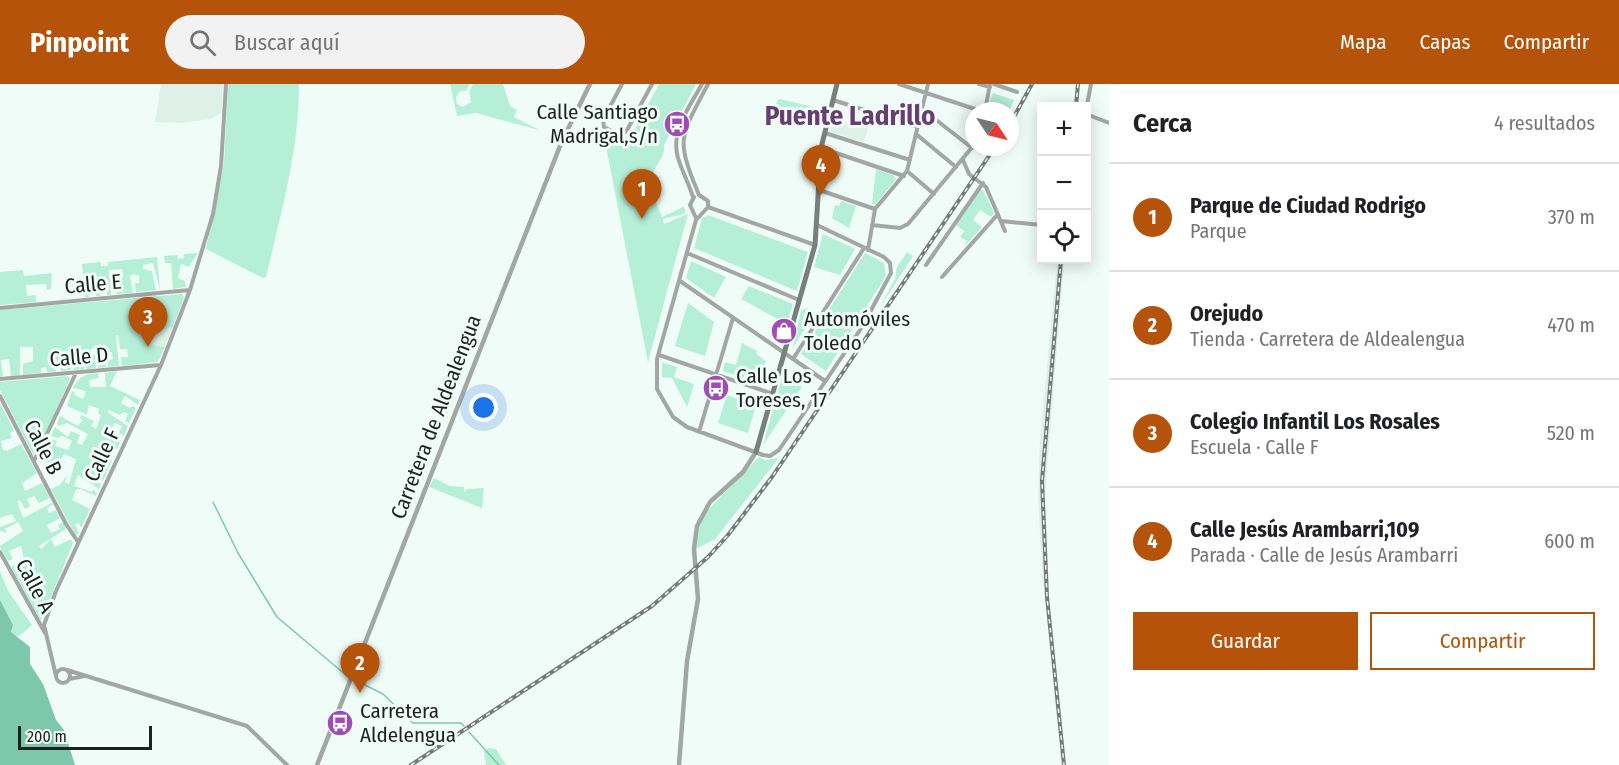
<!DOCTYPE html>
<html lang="es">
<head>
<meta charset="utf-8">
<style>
	:root { --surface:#fff; --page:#f2f2f2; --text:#202124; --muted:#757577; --line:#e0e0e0; --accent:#b45309 }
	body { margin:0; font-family:"Fira Sans Condensed",sans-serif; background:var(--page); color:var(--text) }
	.controls { position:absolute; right:18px; top:18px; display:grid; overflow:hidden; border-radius:0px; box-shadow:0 3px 15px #0003 }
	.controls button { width:54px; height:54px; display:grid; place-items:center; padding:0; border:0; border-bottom:2px solid var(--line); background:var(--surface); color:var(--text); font:30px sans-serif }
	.compass { position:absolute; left:965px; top:18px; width:54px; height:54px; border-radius:50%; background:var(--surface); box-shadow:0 3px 15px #0003; rotate:125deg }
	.scale { position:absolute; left:18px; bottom:15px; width:134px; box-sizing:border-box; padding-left:6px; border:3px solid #1d211f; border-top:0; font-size:16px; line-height:21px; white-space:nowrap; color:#1d211f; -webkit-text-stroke:4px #f0fcf7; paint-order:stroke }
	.you { position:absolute; left:484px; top:324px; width:21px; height:21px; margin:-15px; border:4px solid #fff; border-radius:50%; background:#1a73e8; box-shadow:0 0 0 9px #1a73e833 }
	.badge { display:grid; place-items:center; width:39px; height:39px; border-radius:50%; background:var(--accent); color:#fff; font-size:20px; font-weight:700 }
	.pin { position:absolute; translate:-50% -50px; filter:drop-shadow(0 2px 3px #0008) }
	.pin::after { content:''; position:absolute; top:32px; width:21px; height:18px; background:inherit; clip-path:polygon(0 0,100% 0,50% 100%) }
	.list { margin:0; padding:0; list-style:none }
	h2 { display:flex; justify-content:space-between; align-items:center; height:78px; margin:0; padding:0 24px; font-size:26px }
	h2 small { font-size:20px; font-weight:400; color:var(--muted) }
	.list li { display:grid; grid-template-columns:39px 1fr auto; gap:18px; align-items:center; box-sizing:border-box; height:108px; padding:0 24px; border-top:2px solid var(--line) }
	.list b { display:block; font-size:22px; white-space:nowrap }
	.list p { margin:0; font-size:20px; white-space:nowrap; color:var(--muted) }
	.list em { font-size:20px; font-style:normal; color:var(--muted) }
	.actions { display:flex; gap:12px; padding:18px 24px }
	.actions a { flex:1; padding:14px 0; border:2px solid var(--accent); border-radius:0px; text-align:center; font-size:21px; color:var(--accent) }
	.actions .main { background:var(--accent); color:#fff }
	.icon { flex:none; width:33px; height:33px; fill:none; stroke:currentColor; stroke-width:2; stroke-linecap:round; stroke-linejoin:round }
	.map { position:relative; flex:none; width:1109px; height:681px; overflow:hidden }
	header { display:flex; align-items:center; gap:36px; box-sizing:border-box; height:84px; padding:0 30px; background:var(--accent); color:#fff }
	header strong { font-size:28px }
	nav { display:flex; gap:33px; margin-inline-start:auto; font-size:21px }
	.search { width:420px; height:54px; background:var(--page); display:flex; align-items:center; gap:15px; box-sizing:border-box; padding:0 21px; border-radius:33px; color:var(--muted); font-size:22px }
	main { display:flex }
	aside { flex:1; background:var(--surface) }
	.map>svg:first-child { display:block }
	.built { fill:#ddf1e9 }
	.green { fill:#b5efd8 }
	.water { fill:#7dc8ad }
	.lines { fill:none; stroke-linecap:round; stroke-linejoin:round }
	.stream { stroke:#7dc8ad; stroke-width:1.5 }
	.minor { stroke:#a2a7a5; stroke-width:4 }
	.tertiary { stroke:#a2a7a5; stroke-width:4.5 }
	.secondary { stroke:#78807d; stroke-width:5 }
	.rail-casing { stroke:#737a77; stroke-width:4 }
	.rail { stroke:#f0fcf7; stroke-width:1.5; stroke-dasharray:4.5; stroke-linecap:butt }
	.labels { text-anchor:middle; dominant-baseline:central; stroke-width:6; stroke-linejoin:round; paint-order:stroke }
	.poi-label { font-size:21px; fill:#1d211f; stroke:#f0fcf7; text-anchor:start }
	.street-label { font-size:21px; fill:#1d211f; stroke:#f0fcf7 }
	.district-label { font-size:27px; font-weight:bold; fill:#683d73; stroke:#f0fcf7 }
</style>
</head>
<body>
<header>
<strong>Pinpoint</strong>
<div class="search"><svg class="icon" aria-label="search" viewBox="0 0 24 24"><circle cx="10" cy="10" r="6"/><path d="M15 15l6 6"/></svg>Buscar aquí</div>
<nav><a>Mapa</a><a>Capas</a><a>Compartir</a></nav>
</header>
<main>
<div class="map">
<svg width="1109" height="681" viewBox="0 0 1109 681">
	<rect width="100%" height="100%" fill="#f0fcf7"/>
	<!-- built -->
	<path class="built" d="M 161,0 L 223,0 L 221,29 L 211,35 L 180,39 L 155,38 Z
		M 833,34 L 868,45 L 864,58 L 829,47 Z
		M 1057,176 L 1064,176 L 1045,411 L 1049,511 L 1043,502 L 1038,414 L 1040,357 Z
		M 173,243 L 160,275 L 155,278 L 130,247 Z"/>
	<!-- green -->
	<path class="green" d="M 228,0 L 299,0 C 299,66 281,130 266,193 L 263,194 L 206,165 L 224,80 Z
		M 450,0 L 470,0 L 466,7 L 460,7 L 456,14 L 457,20 L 463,23 L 471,18 L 469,8 L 473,0 L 503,0 L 510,22 L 517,26 L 514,33 L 539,46 L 476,29 L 457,32 Z
		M 659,0 L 696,0 L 664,61 C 666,72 655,81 652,92 C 649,108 657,119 662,133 L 683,123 L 686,126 L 684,130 L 663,135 L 664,140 L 688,130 L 648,278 L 603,47 L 621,54 L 632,51 Z
		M 993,9 L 1014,16 L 1009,27 L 989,20 Z
		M 779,15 L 819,24 L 814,44 L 803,41 L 802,44 L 764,34 Z
		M 876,85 L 893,91 L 896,95 L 875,121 L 872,120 Z
		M 980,106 L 983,106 L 994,129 L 991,133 L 980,126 L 973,136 L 982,143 L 964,163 L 967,157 L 960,153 L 964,147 L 956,141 Z
		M 841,117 L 856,122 L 849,144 L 832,134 L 835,121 L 839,122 Z
		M 708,131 L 808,168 L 797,207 L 694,164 L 702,134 Z
		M 823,150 L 855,165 L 840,191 L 814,183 Z
		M 907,168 L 913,172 L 879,225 L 895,195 L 897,183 Z
		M 198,169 L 189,183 L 181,180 L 178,194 L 185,197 L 186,203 L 173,205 L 171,179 L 165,179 L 164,172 L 177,171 L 178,175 L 184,174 L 184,170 Z
		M 865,169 L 884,179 L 886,192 L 826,287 L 801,270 Z
		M 157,173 L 160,206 L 153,179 L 143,181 L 143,185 L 152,187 L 156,206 L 136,208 L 135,199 L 139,199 L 139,192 L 133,190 L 130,192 L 133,209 L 117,210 L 115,203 L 117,193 L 123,193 L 122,185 L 109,186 L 111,211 L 107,211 L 107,196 L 98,197 L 100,212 L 96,212 L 94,193 L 85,191 L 89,213 L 85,213 L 82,180 L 101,178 L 101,182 L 108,182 L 108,178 Z
		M 691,177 L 726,193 L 714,214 L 686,194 Z
		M 23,186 L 24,192 L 52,189 L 51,205 L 47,206 L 46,200 L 26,201 L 27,212 L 36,211 L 36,218 L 0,221 L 0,188 Z
		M 749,202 L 793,220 L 787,240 L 741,215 Z
		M 182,210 L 184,213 L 173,243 L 150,248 L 151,261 L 165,263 L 157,278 L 122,282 L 121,273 L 128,273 L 127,265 L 120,265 L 118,251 L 116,251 L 119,282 L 108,283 L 107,276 L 113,275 L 112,268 L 104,269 L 106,283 L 98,284 L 99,265 L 95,263 L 91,265 L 92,271 L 95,271 L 96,284 L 87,285 L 84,277 L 84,285 L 74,286 L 72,278 L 71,286 L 61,287 L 60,282 L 55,283 L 56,288 L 47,288 L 46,283 L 41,284 L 41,289 L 23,291 L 23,280 L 33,277 L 33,263 L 20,263 L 20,291 L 11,292 L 9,275 L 1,276 L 3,292 L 0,293 L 0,226 Z
		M 688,219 L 714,238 L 705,272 L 675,262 Z
		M 808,224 L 806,243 L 793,264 L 801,226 Z
		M 742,259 L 757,267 L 756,270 L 766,277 L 762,290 L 746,285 L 743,294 L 723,287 L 725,278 L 736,281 Z
		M 662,278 L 677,283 L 674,293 L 694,300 L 687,323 L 672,294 L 662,293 Z
		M 117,287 L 110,302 L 140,316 L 138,321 L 125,312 L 121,319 L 130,324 L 132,322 L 136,324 L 129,339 L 125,337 L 128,330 L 124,328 L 119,331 L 109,326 L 107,328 L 128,342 L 124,352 L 119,349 L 122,342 L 115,339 L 108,349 L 121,356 L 117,365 L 101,363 L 100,366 L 109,370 L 107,374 L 112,376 L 103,397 L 98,395 L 97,398 L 101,400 L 99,405 L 78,391 L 74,402 L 92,408 L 93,405 L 97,410 L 96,412 L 80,405 L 76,406 L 72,416 L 90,425 L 81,444 L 79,439 L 75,441 L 79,448 L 76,452 L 51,405 L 60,401 L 67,391 L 65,398 L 69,400 L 76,375 L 64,370 L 58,379 L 39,378 L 50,355 L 57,357 L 55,362 L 68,366 L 72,357 L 62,352 L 58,354 L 51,352 L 55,343 L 68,353 L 71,347 L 80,351 L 77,359 L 82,361 L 88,350 L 67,339 L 59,342 L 57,340 L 60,332 L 78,342 L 83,336 L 80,334 L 81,331 L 94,337 L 91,342 L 96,345 L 101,331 L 98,329 L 99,325 L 89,321 L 87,331 L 67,322 L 72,307 L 75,308 L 74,311 L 83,315 L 86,307 L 73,304 C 79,292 85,290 98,289 L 99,294 L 89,296 L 90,303 L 106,303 L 105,289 Z
		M 783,290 L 802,303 L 763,361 Z
		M 68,292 L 70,295 L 37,369 L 33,370 L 0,306 L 0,298 Z
		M 727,311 L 756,321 L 748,349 L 718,339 Z
		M 0,319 L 14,347 L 10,349 L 12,354 L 1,357 L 3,366 L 7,367 L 21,360 L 37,389 L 22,399 L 25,407 L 42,399 L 50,414 L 39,419 L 34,412 L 27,415 L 30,422 L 25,425 L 20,416 L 17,417 L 23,434 L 52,419 L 53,421 L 47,424 L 49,429 L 56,426 L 60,434 L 47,441 L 51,449 L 60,445 L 58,441 L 63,438 L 66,445 L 39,462 L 41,465 L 51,455 L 55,463 L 71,455 L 73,459 L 41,537 L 11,483 L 24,475 L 21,462 L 9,467 L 13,475 L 8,477 L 0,462 L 23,447 L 18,438 L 5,445 L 7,449 L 0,447 L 0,443 L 16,437 L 12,430 L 0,434 Z
		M 759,373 L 765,376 L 779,374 L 715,455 L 696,465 L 699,444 L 705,429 Z
		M 434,394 L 450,402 L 464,403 L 464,408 L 467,405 L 484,404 L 482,424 L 429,403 Z
		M 0,487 L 8,507 L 32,541 L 21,551 L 15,552 L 11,548 L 13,541 L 0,516 Z
		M 489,664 L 496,665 L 506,681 L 486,681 L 484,668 Z"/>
	<!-- water -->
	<path class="water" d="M 0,516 L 13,541 L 11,548 L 30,563 L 30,580 L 43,600 L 56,636 L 64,646 L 75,681 L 0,681 Z"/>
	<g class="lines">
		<!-- stream -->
		<path class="stream" d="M 213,418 L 238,469 L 277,533 L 347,592 L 383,610 L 413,639 L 461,639 L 464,642
			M 469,648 L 499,681"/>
		<!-- minor -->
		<path class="minor" d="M 622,0 L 603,36 L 604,43 L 619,51 L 626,48 L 652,0
			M 899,0 L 981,27
			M 979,0 L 990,3
			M 994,0 L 1017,8
			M 833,16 L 918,43
			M 921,24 L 972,64
			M 1086,26 L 1091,0
			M 985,27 L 990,0
			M 1086,30 L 1109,39
			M 825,49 L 910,76
			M 916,50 L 956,83
			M 821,64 L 904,92
			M 963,76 L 969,90 L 986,103 L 1005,147
			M 907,87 L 934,110
			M 819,106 L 875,125
			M 699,111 L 708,117 L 708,123 L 696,136 L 657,275 L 657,305 L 673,333 L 687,343 L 763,371 L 770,372 L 779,366 L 862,243 L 891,189 L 890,179 L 884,173 L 817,141
			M 699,111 C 675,53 680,54 708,0
			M 693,113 C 689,100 682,87 678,74 C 670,47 690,22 702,0
			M 694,113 L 690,121 L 696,134
			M 708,123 L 815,161
			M 1001,137 L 1042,141
			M 872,141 L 900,144 L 908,140 L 974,61
			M 868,166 L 875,125 L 907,87 L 928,0
			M 687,169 L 799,216
			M 926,181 L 983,99
			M 942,193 L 998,130
			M 680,197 L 825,297
			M 0,224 L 190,206
			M 659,271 L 773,310
			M 793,275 L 864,164
			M 0,295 L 160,281
			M 0,312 L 66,440 L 78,458
			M 699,348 L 733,234
			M 34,377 L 76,289
			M 0,468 L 45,549
			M56 592a7 7 0 1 1 14 0a7 7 0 1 1-14 0Z
			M 67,586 L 247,642 L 287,681
			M 56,592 L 44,541 L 56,507 L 161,281 L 190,206 L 213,130 L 221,82 L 226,0
			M 69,595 L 85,592"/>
		<!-- tertiary -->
		<path class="tertiary" d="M 317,681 L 562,57 L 590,0
			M 679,681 L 687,577 L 698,515 L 694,465 L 697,442 L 710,418 L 743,388 L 756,368"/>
		<!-- secondary -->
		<path class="secondary" d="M 756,368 L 815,161 L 821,64 L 837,0"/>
		<defs>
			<path id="rail" d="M 1076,22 L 1078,0
				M 1010,40 L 1032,0
				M 1061,176 L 1042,397 L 1047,513 L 1064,681
				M 411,681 L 652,522 L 708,473 L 728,451 L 772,393 L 995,63"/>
		</defs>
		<!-- rail casing -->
		<use href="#rail" class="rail-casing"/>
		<!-- rail -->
		<use href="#rail" class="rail"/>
	</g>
	<!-- icons -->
	<defs>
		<symbol id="bus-disc" viewBox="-11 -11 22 22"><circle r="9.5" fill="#a14bb8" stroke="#f0fcf7"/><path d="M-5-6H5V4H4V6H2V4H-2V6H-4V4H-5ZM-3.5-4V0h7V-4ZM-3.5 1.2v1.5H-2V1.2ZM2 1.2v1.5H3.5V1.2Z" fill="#fff"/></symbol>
		<symbol id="shop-disc" viewBox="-11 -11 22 22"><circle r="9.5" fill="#a14bb8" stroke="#f0fcf7"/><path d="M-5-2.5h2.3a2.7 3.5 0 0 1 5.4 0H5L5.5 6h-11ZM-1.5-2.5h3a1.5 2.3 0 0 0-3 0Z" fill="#fff"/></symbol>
	</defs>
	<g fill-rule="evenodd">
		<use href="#bus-disc" x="662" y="25" width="30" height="30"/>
		<use href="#shop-disc" x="769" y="232" width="30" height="30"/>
		<use href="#bus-disc" x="701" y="289" width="30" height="30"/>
		<use href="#bus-disc" x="325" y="624" width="30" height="30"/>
	</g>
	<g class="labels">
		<!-- poi labels -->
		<g class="poi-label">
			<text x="658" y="28" text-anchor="end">Calle Santiago<tspan x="658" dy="24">Madrigal,s/n</tspan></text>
			<text x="804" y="235">Automóviles<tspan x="804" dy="24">Toledo</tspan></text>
			<text x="736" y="292">Calle Los<tspan x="736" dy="24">Toreses, 17</tspan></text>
			<text x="360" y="627">Carretera<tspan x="360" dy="24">Aldelengua</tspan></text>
		</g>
		<!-- street labels -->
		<g class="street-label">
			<text transform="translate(93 200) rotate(-5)">Calle E</text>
			<text transform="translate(79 273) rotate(-5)">Calle D</text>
			<text transform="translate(436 333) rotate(-69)">Carretera de Aldealengua</text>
			<text transform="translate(43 363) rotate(63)">Calle B</text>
			<text transform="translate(102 371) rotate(-65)">Calle F</text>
			<text transform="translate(35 502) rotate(62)">Calle A</text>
		</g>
		<!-- district labels -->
		<g class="district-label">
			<text x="850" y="32">Puente Ladrillo</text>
		</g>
	</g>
</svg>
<div class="controls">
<button>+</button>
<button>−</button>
<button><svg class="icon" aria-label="locate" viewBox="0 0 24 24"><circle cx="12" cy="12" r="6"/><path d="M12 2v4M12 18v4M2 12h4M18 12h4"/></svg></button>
</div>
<svg class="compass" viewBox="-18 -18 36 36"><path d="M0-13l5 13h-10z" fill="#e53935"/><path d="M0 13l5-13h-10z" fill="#757577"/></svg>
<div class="scale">200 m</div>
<div class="you"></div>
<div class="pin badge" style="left:642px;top:135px">1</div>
<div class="pin badge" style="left:360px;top:609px">2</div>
<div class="pin badge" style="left:148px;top:263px">3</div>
<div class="pin badge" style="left:821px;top:111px">4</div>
</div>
<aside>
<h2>Cerca<small>4 resultados</small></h2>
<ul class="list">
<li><span class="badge">1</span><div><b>Parque de Ciudad Rodrigo</b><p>Parque</p></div><em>370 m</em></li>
<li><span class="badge">2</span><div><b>Orejudo</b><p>Tienda · Carretera de Aldealengua</p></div><em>470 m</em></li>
<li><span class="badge">3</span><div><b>Colegio Infantil Los Rosales</b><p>Escuela · Calle F</p></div><em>520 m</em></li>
<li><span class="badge">4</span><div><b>Calle Jesús Arambarri,109</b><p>Parada · Calle de Jesús Arambarri</p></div><em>600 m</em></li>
</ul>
<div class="actions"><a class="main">Guardar</a><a>Compartir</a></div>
</aside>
</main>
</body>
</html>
